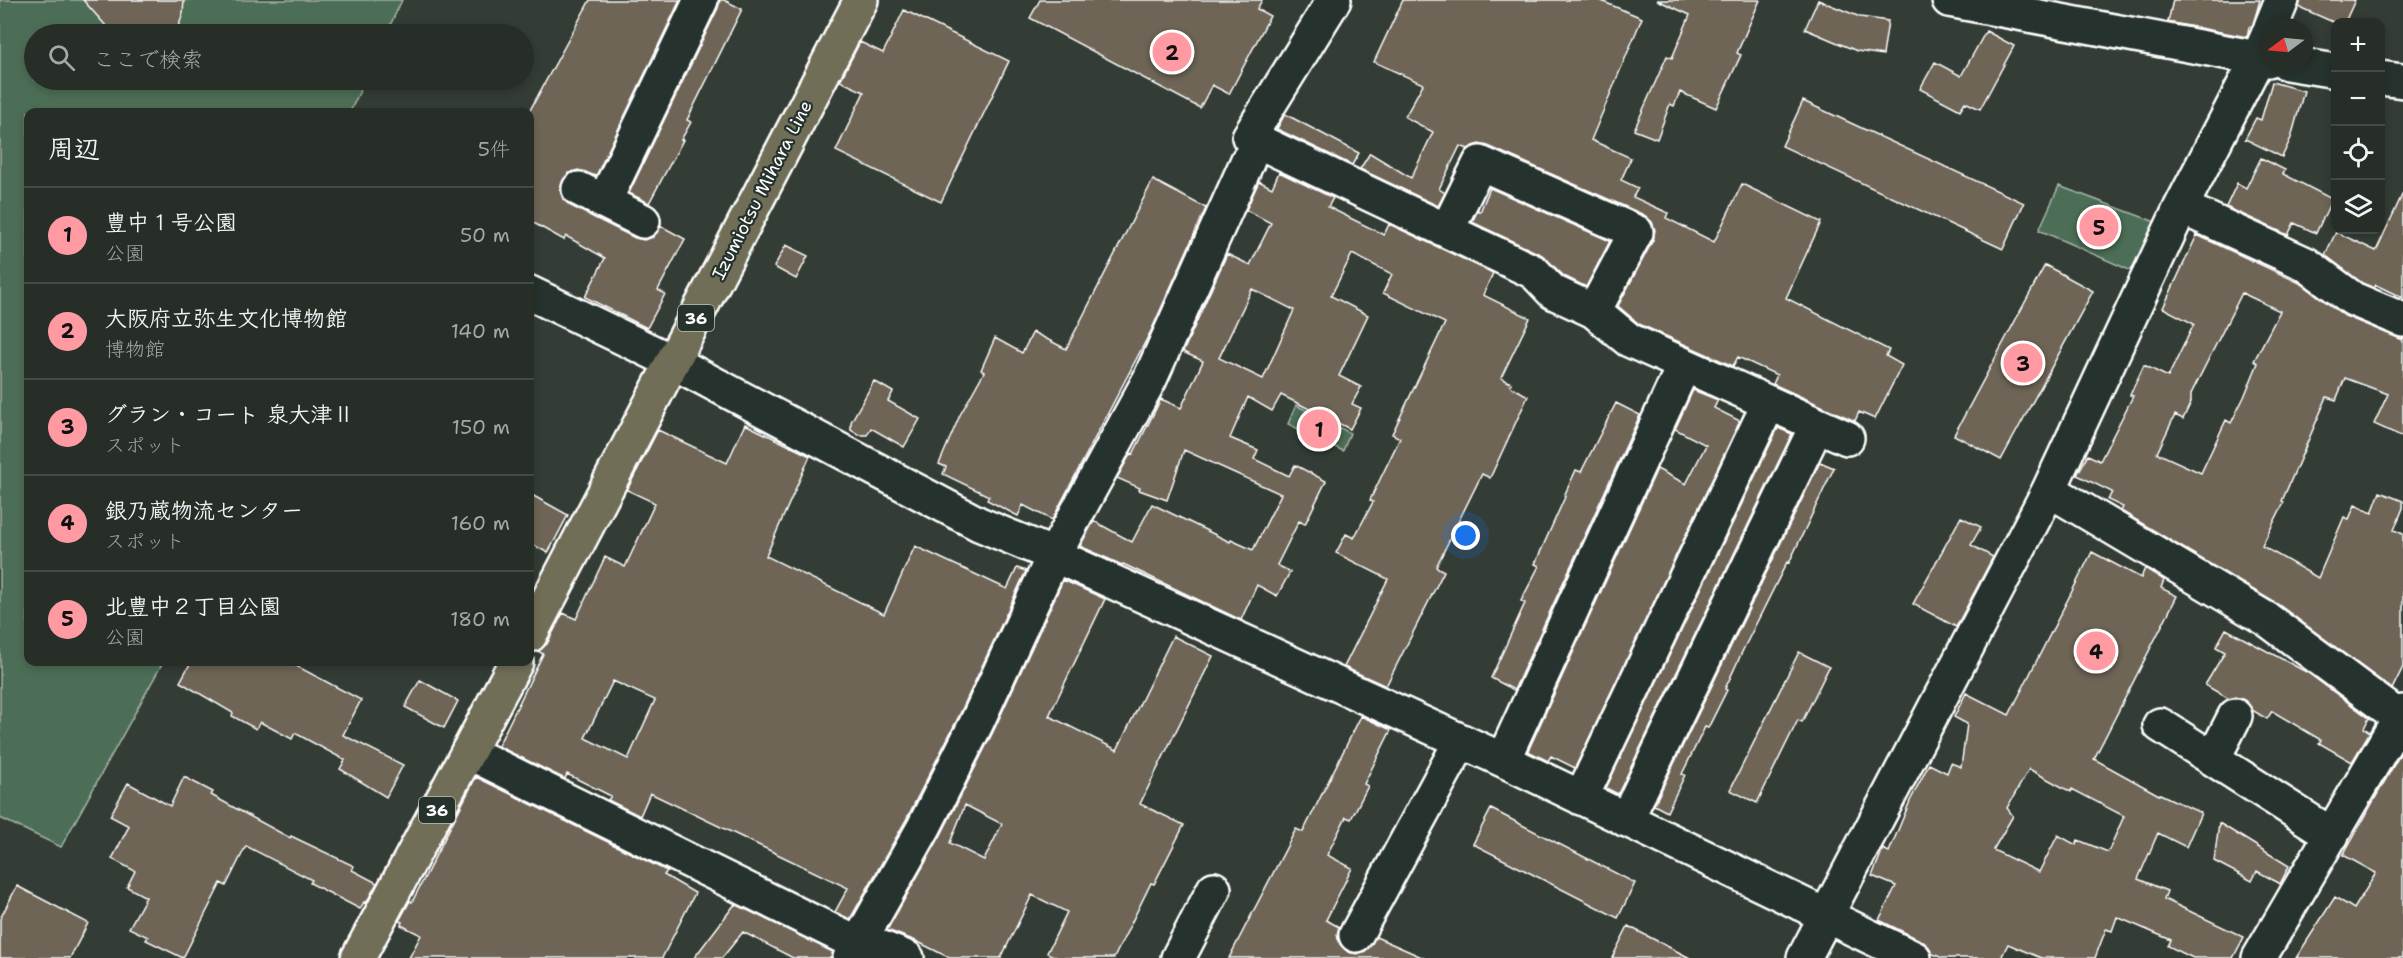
<!DOCTYPE html>
<html lang="ja">
<head>
<meta charset="utf-8">
<style>
	:root { --surface:#272e28; --page:#2f3630; --text:#f1f3f6; --muted:#a4a8a8; --line:#434a45; --accent:#ff9aa2 }
	body { margin:0; font-family:"Shantell Sans","Klee One",sans-serif; background:var(--page); color:var(--text) }
	.controls { position:absolute; right:18px; top:18px; display:grid; overflow:hidden; border-radius:12px; box-shadow:0 3px 9px #0003 }
	.controls button { width:54px; height:54px; display:grid; place-items:center; padding:0; border:0; border-bottom:2px solid var(--line); background:var(--surface); color:var(--text); font:30px sans-serif }
	.compass { position:absolute; left:2259px; top:18px; width:54px; height:54px; border-radius:50%; background:var(--surface); box-shadow:0 3px 9px #0003; rotate:254deg }
	.you { position:absolute; left:1466px; top:536px; width:21px; height:21px; margin:-15px; border:4px solid #fff; border-radius:50%; background:#1a73e8; box-shadow:0 0 0 9px #1a73e833 }
	.badge { display:grid; place-items:center; width:39px; height:39px; border-radius:50%; background:var(--accent); color:#111; font-size:20px; font-weight:700 }
	.pin { position:absolute; translate:-50% -50%; border:3px solid #fff; box-shadow:0 2px 6px #0006 }
	.list { margin:0; padding:0; list-style:none }
	h2 { display:flex; justify-content:space-between; align-items:center; height:78px; margin:0; padding:0 24px; font-size:26px }
	h2 small { font-size:20px; font-weight:400; color:var(--muted) }
	.list li { display:grid; grid-template-columns:39px 1fr auto; gap:18px; align-items:center; box-sizing:border-box; height:96px; padding:0 24px; border-top:2px solid var(--line) }
	.list b { display:block; font-size:22px; white-space:nowrap }
	.list p { margin:0; font-size:20px; white-space:nowrap; color:var(--muted) }
	.list em { font-size:20px; font-style:normal; color:var(--muted) }
	.icon { flex:none; width:33px; height:33px; fill:none; stroke:currentColor; stroke-width:2; stroke-linecap:round; stroke-linejoin:round }
	.map { position:relative; flex:none; width:2403px; height:958px; overflow:hidden }
	.search { position:absolute; background:var(--surface); box-shadow:0 3px 9px #0003; left:24px; top:24px; width:510px; height:66px; display:flex; align-items:center; gap:15px; box-sizing:border-box; padding:0 21px; border-radius:33px; color:var(--muted); font-size:22px }
	.panel { position:absolute; background:var(--surface); box-shadow:0 3px 9px #0003; left:24px; top:108px; width:510px; height:558px; border-radius:12px }
	.map>svg:first-child { display:block }
	.green { fill:#4e6e57; stroke:#a6b6ab; stroke-width:1.5 }
	.building { fill:#6e6557; stroke:#fff; stroke-width:1.5; fill-rule:evenodd }
	.lines { fill:none; stroke-linecap:round; stroke-linejoin:round }
	.minor-casing { stroke:#fff; stroke-width:38 }
	.major-casing { stroke:#fff; stroke-width:38 }
	.minor { stroke:#26332d; stroke-width:33 }
	.major { stroke:#716e59; stroke-width:33 }
	.labels { text-anchor:middle; dominant-baseline:central; stroke-width:4.5; stroke-linejoin:round; paint-order:stroke }
	.shield { fill:#26332d; stroke:#bec2c0; stroke-width:1.5 }
	.shield-label { font-size:16px; font-weight:bold; fill:#fff }
	.street-label { font-size:18px; fill:#fff; stroke:#26332d }
</style>
</head>
<body>
<div class="map">
<svg width="2403" height="958" viewBox="0 0 2403 958">
	<rect width="100%" height="100%" fill="#343d35"/>
	<filter id="ink" filterUnits="userSpaceOnUse"><feTurbulence type="fractalNoise" baseFrequency=".0167" numOctaves="2"/><feDisplacementMap in="SourceGraphic" scale="12" xChannelSelector="R" yChannelSelector="G"/><feConvolveMatrix kernelMatrix="1 2 1 2 8 2 1 2 1" color-interpolation-filters="sRGB"/></filter>
	<g filter="url(#ink)">
		<!-- green -->
		<path class="green" d="M 0,0 L 402,0 L 386,34 L 34,34 L 34,80 L 365,80 L 350,112 L 28,112 L 28,662 L 163,662 L 61,847 L 0,818 Z
			M 2059,186 L 2158,223 L 2136,273 L 2039,230 Z
			M 1296,405 L 1350,433 L 1343,451 L 1288,424 Z"/>
		<!-- building -->
		<path class="building" d="M 83,0 L 184,0 L 183,13 L 179,25 L 170,34 L 116,34 L 107,27 Z
			M 590,0 L 680,0 L 596,176 L 578,170 L 569,173 L 563,180 L 560,190 L 563,199 L 571,206 L 635,238 L 644,240 L 653,237 L 661,226 L 685,239 L 658,290 L 665,294 L 647,328 L 585,297 L 605,258 L 566,236 L 564,240 L 530,221 L 529,112 Z
			M 720,0 L 724,0 L 742,9 L 687,120 L 691,122 L 681,140 L 683,140 L 649,203 L 629,193 L 718,8 Z
			M 1040,0 L 1262,0 L 1257,9 L 1270,16 L 1229,94 L 1212,85 L 1200,108 L 1030,18 Z
			M 1403,0 L 1599,0 L 1642,18 L 1591,140 L 1631,158 L 1621,180 L 1638,188 L 1633,197 L 1668,213 L 1666,218 L 1714,242 L 1742,184 L 1821,222 L 1786,298 L 1889,350 L 1886,356 L 1902,365 L 1875,419 L 1859,412 L 1855,421 L 1773,384 L 1777,375 L 1738,357 L 1733,366 L 1639,324 L 1618,306 L 1653,240 L 1655,230 L 1652,222 L 1644,215 L 1488,146 L 1479,144 L 1468,149 L 1460,146 L 1439,189 L 1445,193 L 1438,206 L 1360,169 L 1370,153 L 1411,178 L 1433,132 L 1405,117 L 1423,84 L 1374,62 Z
			M 1657,0 L 1760,0 L 1737,53 L 1741,55 L 1716,108 L 1680,92 L 1674,106 L 1670,104 L 1657,139 L 1634,130 L 1667,56 L 1672,58 L 1690,15 Z
			M 1818,0 L 1860,17 L 1888,21 L 1883,55 L 1857,51 L 1805,29 Z
			M 2173,0 L 2260,0 L 2253,25 L 2249,27 L 2247,37 L 2168,22 Z
			M 2300,0 L 2355,0 L 2345,22 L 2333,22 L 2299,7 Z
			M 904,10 L 1009,61 L 941,202 L 836,151 L 864,92 L 840,81 L 860,42 L 883,53 Z
			M 1986,31 L 2014,46 L 1980,109 L 1965,102 L 1960,110 L 1920,89 L 1935,62 L 1961,76 Z
			M 2272,82 L 2304,91 L 2291,138 L 2282,157 L 2245,139 L 2256,118 L 2261,120 Z
			M 1803,101 L 2024,203 L 2003,249 L 1782,146 Z
			M 1285,114 L 1359,153 L 1352,165 L 1277,129 Z
			M 2261,158 L 2285,170 L 2283,174 L 2332,199 L 2316,233 L 2294,223 L 2288,235 L 2226,207 L 2237,183 L 2246,188 Z
			M 1279,172 L 1333,198 L 1328,207 L 1384,235 L 1389,224 L 1493,273 L 1483,295 L 1530,318 L 1501,378 L 1511,383 L 1510,386 L 1528,396 L 1490,478 L 1482,474 L 1436,567 L 1444,571 L 1386,686 L 1344,667 L 1388,579 L 1336,553 L 1346,534 L 1354,538 L 1373,502 L 1370,500 L 1400,438 L 1392,434 L 1445,323 L 1383,293 L 1392,274 L 1352,254 L 1331,296 L 1368,315 L 1339,376 L 1361,387 L 1352,404 L 1361,408 L 1350,429 L 1281,395 L 1272,411 L 1248,397 L 1230,438 L 1258,450 L 1254,459 L 1289,476 L 1295,465 L 1326,481 L 1305,524 L 1299,521 L 1277,565 L 1290,572 L 1277,596 L 1257,585 L 1241,620 L 1123,564 L 1122,565 L 1080,546 L 1094,521 L 1132,542 L 1152,504 L 1230,542 L 1231,540 L 1253,550 L 1281,494 L 1184,450 L 1167,500 L 1139,490 L 1140,488 L 1117,478 L 1131,453 L 1133,454 L 1161,399 L 1181,408 L 1203,361 L 1183,352 L 1227,254 L 1250,265 L 1271,223 L 1246,210 L 1259,181 L 1272,188 ZM 1252,289 L 1294,310 L 1263,379 L 1219,358 Z
			M 1153,180 L 1206,208 L 1152,329 L 1052,520 L 1023,505 L 1018,516 L 987,500 L 989,496 L 943,474 L 946,467 L 939,464 L 960,415 L 984,372 L 981,370 L 995,338 L 1022,353 L 1033,332 L 1066,349 Z
			M 1490,188 L 1610,241 L 1586,287 L 1564,276 L 1542,255 L 1472,222 L 1478,210 L 1480,212 Z
			M 2403,193 L 2403,298 L 2376,285 L 2374,288 L 2362,283 L 2325,255 L 2336,232 L 2376,251 Z
			M 2197,235 L 2302,284 L 2345,316 L 2403,340 L 2403,437 L 2374,424 L 2388,394 L 2345,378 L 2336,400 L 2327,397 L 2282,501 L 2284,502 L 2262,546 L 2318,578 L 2344,517 L 2349,519 L 2355,505 L 2372,513 L 2380,492 L 2403,501 L 2403,508 L 2394,530 L 2403,534 L 2403,667 L 2392,689 L 2279,605 L 2121,511 L 2123,507 L 2108,500 L 2112,492 L 2077,475 L 2088,455 L 2100,461 L 2133,396 L 2130,395 L 2144,365 L 2168,377 L 2194,324 L 2163,308 ZM 2242,293 L 2280,311 L 2254,361 L 2258,363 L 2244,397 L 2231,423 L 2226,420 L 2201,473 L 2157,453 L 2175,415 L 2183,419 L 2191,402 L 2191,394 Z
			M 786,245 L 808,256 L 796,279 L 774,267 Z
			M 2045,265 L 2093,291 L 2001,460 L 1954,435 Z
			M 874,381 L 893,392 L 888,401 L 920,419 L 904,447 L 871,428 L 867,435 L 859,435 L 851,430 L 851,422 Z
			M 1693,390 L 1718,400 L 1714,408 L 1740,421 L 1575,768 L 1551,756 L 1548,761 L 1528,751 L 1657,469 L 1686,484 L 1706,445 L 1675,429 Z
			M 1616,403 L 1640,415 L 1514,690 L 1491,678 L 1525,603 L 1521,601 L 1539,566 L 1535,564 L 1565,497 L 1564,496 L 1576,470 L 1581,472 Z
			M 745,424 L 810,456 L 766,556 L 884,614 L 915,546 L 1007,589 L 1017,568 L 1026,571 L 959,716 L 907,818 L 850,919 L 835,912 L 848,888 L 650,793 L 640,816 L 608,800 L 611,796 L 567,774 L 565,779 L 498,746 L 543,654 L 538,651 L 547,644 L 563,613 L 576,619 L 605,557 L 625,567 L 655,503 L 627,490 L 658,430 L 727,463 ZM 613,681 L 655,700 L 628,759 L 585,738 Z
			M 1778,428 L 1792,434 L 1618,794 L 1606,788 Z
			M 1820,462 L 1834,468 L 1789,563 L 1787,562 L 1743,650 L 1725,689 L 1727,690 L 1708,728 L 1705,727 L 1682,774 L 1685,775 L 1667,812 L 1654,805 Z
			M 530,494 L 568,515 L 548,553 L 530,543 Z
			M 1961,517 L 1981,527 L 1971,545 L 1993,557 L 1956,627 L 1913,604 Z
			M 2092,552 L 2141,578 L 2145,568 L 2164,580 L 2161,588 L 2177,596 L 2094,759 L 2159,795 L 2160,794 L 2201,813 L 2186,847 L 2158,833 L 2138,879 L 2167,891 L 2164,899 L 2244,937 L 2233,958 L 2193,958 L 2168,946 L 2171,940 L 2117,917 L 2112,931 L 2106,929 L 2095,958 L 2041,958 L 2008,944 L 2001,958 L 1942,958 L 1931,953 L 1929,947 L 1922,941 L 1879,920 L 1896,886 L 1872,876 L 1883,849 L 1889,852 L 1910,801 L 1929,764 L 1947,773 L 1951,763 L 1961,767 L 1967,724 L 1954,717 L 1966,693 L 2009,715 ZM 2029,769 L 2071,792 L 2072,789 L 2124,816 L 2108,852 L 2078,840 L 2076,845 L 2058,835 L 2039,872 L 1993,850 L 2013,816 L 2007,808 Z
			M 1063,580 L 1105,599 L 1049,716 L 1117,750 L 1173,636 L 1213,656 L 1140,804 L 1184,825 L 1154,884 L 1151,883 L 1114,958 L 1058,958 L 1047,953 L 1067,912 L 1032,895 L 1001,958 L 950,958 L 916,941 L 887,930 L 941,835 L 993,732 ZM 965,805 L 1002,824 L 984,860 L 950,843 Z
			M 2226,629 L 2308,673 L 2369,718 L 2364,728 L 2370,732 L 2352,762 L 2319,743 L 2321,740 L 2272,711 L 2267,719 L 2252,710 L 2244,700 L 2235,697 L 2229,699 L 2205,685 L 2225,652 L 2216,647 Z
			M 1799,652 L 1829,667 L 1802,722 L 1798,720 L 1757,803 L 1730,790 Z
			M 191,662 L 289,662 L 361,700 L 343,735 L 403,765 L 386,797 L 340,769 L 345,760 L 295,733 L 292,739 L 260,722 L 256,729 L 232,716 L 233,713 L 180,682 Z
			M 420,680 L 458,701 L 444,728 L 405,707 Z
			M 1361,716 L 1391,730 L 1364,784 L 1368,786 L 1351,819 L 1346,817 L 1327,855 L 1352,868 L 1326,920 L 1339,927 L 1337,935 L 1340,944 L 1348,952 L 1357,954 L 1365,951 L 1376,937 L 1424,958 L 1229,958 L 1296,829 L 1303,832 Z
			M 2403,749 L 2403,958 L 2296,958 L 2335,897 L 2354,909 L 2376,873 L 2343,855 Z
			M 184,777 L 213,792 L 211,795 L 290,838 L 291,836 L 354,866 L 352,870 L 377,883 L 366,903 L 364,902 L 360,909 L 310,883 L 312,880 L 246,846 L 226,886 L 221,883 L 183,958 L 146,940 L 148,937 L 129,928 L 146,897 L 127,887 L 135,871 L 112,859 L 129,826 L 110,816 L 128,783 L 170,806 Z
			M 476,777 L 667,871 L 664,875 L 695,893 L 662,958 L 409,958 L 421,935 L 401,925 L 402,922 L 399,921 L 410,901 L 412,902 Z
			M 1491,809 L 1635,883 L 1618,918 L 1473,844 Z
			M 2219,823 L 2289,866 L 2280,884 L 2257,871 L 2252,881 L 2214,861 Z
			M 17,886 L 88,923 L 70,958 L 0,958 L 0,919 Z
			M 735,904 L 833,952 L 831,958 L 793,958 L 743,932 L 722,958 L 694,958 Z
			M 1628,926 L 1690,958 L 1612,958 Z"/>
		<g class="lines">
			<defs>
				<path id="minor" d="M 1334,0 L 1249,137 L 1534,272 L 1553,292 L 1594,311 L 1629,340 L 1847,438
					M 1949,0 L 2268,60
					M 2271,27 L 2282,0
					M 2287,63 L 2336,71
					M 2380,78 L 2403,81
					M 579,189 L 643,221
					M 604,202 L 701,0
					M 2181,207 L 2306,264 L 2353,299 L 2403,320
					M 1447,230 L 1480,163 L 1636,232 L 1594,311
					M 530,293 L 673,362 L 979,524 L 1054,555 L 1503,760 L 1914,958
					M 2048,492 L 2058,495 L 2268,620 L 2403,720
					M 2160,725 L 2332,835
					M 468,752 L 858,944 L 877,946 L 907,958
					M 2213,759 L 2235,716
					M 1503,760 L 1684,365
					M 1581,798 L 1769,403
					M 1626,820 L 1817,425
					M 1356,935 L 1461,741
					M 850,958 L 924,827 L 976,724 L 1054,555 L 1150,379 L 1248,160
					M 1178,958 L 1214,889
					M 1804,958 L 2048,492 L 2181,207 L 2258,58 L 2268,35
					M 2259,958 L 2403,712"/>
				<path id="major" d="M 530,635 L 861,0
					M 358,958 L 516,662"/>
			</defs>
			<!-- minor casing -->
			<use href="#minor" class="minor-casing"/>
			<!-- major casing -->
			<use href="#major" class="major-casing"/>
			<!-- minor -->
			<use href="#minor" class="minor"/>
			<!-- major -->
			<use href="#major" class="major"/>
		</g>
	</g>
	<g class="labels">
		<!-- shield labels -->
		<g class="shield">
			<rect x="678" y="305" width="36" height="26" rx="4.5"/>
			<rect x="419" y="797" width="36" height="26" rx="4.5"/>
		</g>
		<g class="shield-label">
			<text x="696" y="318">36</text>
			<text x="437" y="810">36</text>
		</g>
		<!-- street labels -->
		<g class="street-label">
			<text transform="translate(762 190) rotate(-63)">Izumiotsu Mihara Line</text>
		</g>
	</g>
</svg>
<div class="controls">
<button>+</button>
<button>−</button>
<button><svg class="icon" aria-label="locate" viewBox="0 0 24 24"><circle cx="12" cy="12" r="6"/><path d="M12 2v4M12 18v4M2 12h4M18 12h4"/></svg></button>
<button><svg class="icon" aria-label="layers" viewBox="0 0 24 24"><path d="M12 4l9 5-9 5-9-5zM3 14l9 5 9-5"/></svg></button>
</div>
<svg class="compass" viewBox="-18 -18 36 36"><path d="M0-13l5 13h-10z" fill="#e53935"/><path d="M0 13l5-13h-10z" fill="#a4a8a8"/></svg>
<div class="you"></div>
<div class="pin badge" style="left:1319px;top:429px">1</div>
<div class="pin badge" style="left:1172px;top:52px">2</div>
<div class="pin badge" style="left:2023px;top:363px">3</div>
<div class="pin badge" style="left:2096px;top:651px">4</div>
<div class="pin badge" style="left:2099px;top:227px">5</div>
<div class="search"><svg class="icon" aria-label="search" viewBox="0 0 24 24"><circle cx="10" cy="10" r="6"/><path d="M15 15l6 6"/></svg>ここで検索</div>
<section class="panel">
<h2>周辺<small>5件</small></h2>
<ul class="list">
<li><span class="badge">1</span><div><b>豊中１号公園</b><p>公園</p></div><em>50 m</em></li>
<li><span class="badge">2</span><div><b>大阪府立弥生文化博物館</b><p>博物館</p></div><em>140 m</em></li>
<li><span class="badge">3</span><div><b>グラン・コート 泉大津Ⅱ</b><p>スポット</p></div><em>150 m</em></li>
<li><span class="badge">4</span><div><b>銀乃蔵物流センター</b><p>スポット</p></div><em>160 m</em></li>
<li><span class="badge">5</span><div><b>北豊中２丁目公園</b><p>公園</p></div><em>180 m</em></li>
</ul>
</section>
</div>
</body>
</html>
